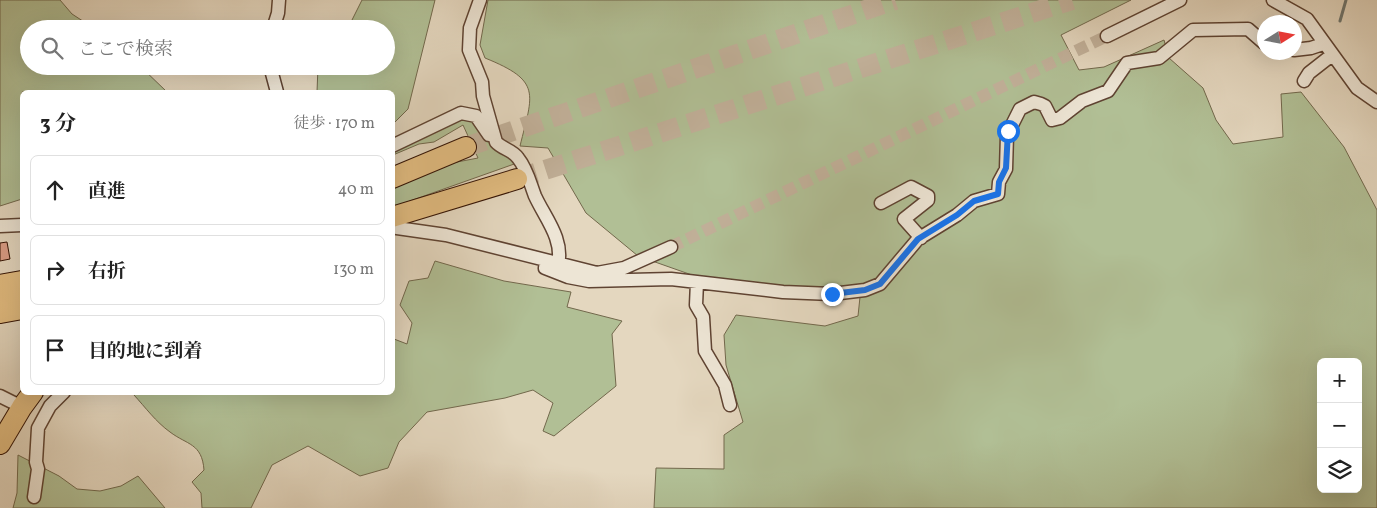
<!DOCTYPE html>
<html lang="ja">
<head>
<meta charset="utf-8">
<style>
	:root { --surface:#fff; --page:#f2f2f2; --text:#222; --muted:#767676; --line:#e0e0e0 }
	body { margin:0; font-family:Vollkorn,"Noto Serif JP",serif; background:var(--page); color:var(--text) }
	.controls { position:absolute; right:15px; bottom:15px; display:grid; overflow:hidden; border-radius:8px; box-shadow:0 5px 20px #0002 }
	.controls button { width:45px; height:45px; display:grid; place-items:center; padding:0; border:0; border-bottom:1px solid var(--line); background:var(--surface); color:var(--text); font:25px sans-serif }
	.compass { position:absolute; left:1257px; top:15px; width:45px; height:45px; border-radius:50%; background:var(--surface); box-shadow:0 5px 20px #0002; rotate:79deg }
	.stop { position:absolute; width:15px; height:15px; margin:-11px; border:4px solid #1a73e8; border-radius:50%; background:#fff }
	.stop.end { background:#1a73e8; border-color:#fff; box-shadow:0 1px 5px #0008 }
	.list { margin:0; padding:0; list-style:none }
	h2 { display:flex; justify-content:space-between; align-items:center; height:65px; margin:0; padding:0 20px; font-size:21px }
	h2 small { font-size:16px; font-weight:400; color:var(--muted) }
	.list li { display:grid; grid-template-columns:32px 1fr auto; gap:15px; align-items:center; box-sizing:border-box; height:70px; margin:0 10px 10px; padding:0 10px; border:1px solid var(--line); border-radius:8px }
	.list b { display:block; font-size:19px; white-space:nowrap }
	.list em { font-size:16px; font-style:normal; color:var(--muted) }
	.icon { flex:none; width:28px; height:28px; fill:none; stroke:currentColor; stroke-width:2; stroke-linecap:round; stroke-linejoin:round }
	.map { position:relative; flex:none; width:1377px; height:508px; overflow:hidden }
	.search { position:absolute; background:var(--surface); box-shadow:0 5px 20px #0002; left:20px; top:20px; width:375px; height:55px; display:flex; align-items:center; gap:12px; box-sizing:border-box; padding:0 18px; border-radius:28px; color:var(--muted); font-size:19px }
	.panel { position:absolute; background:var(--surface); box-shadow:0 5px 20px #0002; left:20px; top:90px; width:375px; height:305px; border-radius:8px }
	.map>svg:first-child { display:block }
	.green { fill:#b1bf95; stroke:#72684c; fill-rule:evenodd }
	.lines { fill:none; stroke-linecap:round; stroke-linejoin:round }
	.stream { stroke:#6f766f; stroke-width:3 }
	.building { fill:#db9e88; stroke:#331203 }
	.street-tunnel { stroke:#c1b099; stroke-width:12; stroke-dasharray:12 6; stroke-linecap:butt }
	.primary-tunnel { stroke:#c1b099; stroke-width:20; stroke-dasharray:20 10; stroke-linecap:butt }
	.street-casing { stroke:#5f4332; stroke-width:15 }
	.primary-casing { stroke:#331203; stroke-width:22 }
	.highway-casing { stroke:#331203; stroke-width:26 }
	.street { stroke:#ede5d5; stroke-width:12 }
	.primary { stroke:#e2bc80; stroke-width:20 }
	.highway { stroke:#e2bc80; stroke-width:24 }
	.route { stroke:#1a73e8; stroke-width:6 }
</style>
</head>
<body>
<div class="map">
<svg width="1377" height="508" viewBox="0 0 1377 508">
	<rect width="100%" height="100%" fill="#e4d7bf"/>
	<filter id="stains"><feTurbulence type="fractalNoise" baseFrequency=".004" numOctaves="4"/><feColorMatrix values="0 0 0 0 .2 0 0 0 0 .09 0 0 0 0 .02 0 0 0 .5 -.17"/></filter>
	<radialGradient id="worn" r=".72"><stop offset=".6" stop-color="#630" stop-opacity="0"/><stop offset="1" stop-color="#630" stop-opacity=".3"/></radialGradient>
	<!-- green -->
	<path class="green" d="M 0,0 L 60,0 L 72,14 L 95,29 L 29,29 L 29,66 L 140,66 L 167,92 L 22,92 L 22,199 L 0,206 Z
		M 362,0 L 435,0 L 408,109 L 393,124 L 392,92 L 317,92 L 318,66 L 386,66 L 386,29 L 344,29 L 351,22 Z
		M 488,0 L 1131,0 L 1061,35 L 1079,70 L 1104,67 L 1164,40 L 1169,58 L 1203,88 L 1216,120 L 1233,144 L 1283,137 L 1281,94 L 1301,92 L 1344,147 L 1377,210 L 1377,508 L 654,508 L 656,468 L 724,469 L 724,435 L 743,422 L 726,365 L 724,335 L 736,315 L 825,326 L 858,316 L 860,297 L 870,290 L 726,287 L 638,256 L 586,213 L 548,148 L 520,146 C 533,93 542,81 485,58 L 480,45 ZM 1321,362 L 1358,362 L 1358,489 L 1321,489 Z
		M 465,116 L 472,119 C 484,139 496,151 517,163 L 393,207 L 393,186 L 456,160 L 457,162 L 478,158 L 463,125 L 434,142 L 419,144 L 393,155 L 393,150 Z
		M 435,261 L 504,281 L 571,292 L 567,307 L 622,321 L 612,334 L 616,386 L 554,436 L 543,431 L 553,403 L 533,390 L 505,398 L 427,412 L 399,442 L 388,468 L 360,476 L 308,446 L 272,465 L 251,508 L 202,508 L 201,493 L 192,482 L 204,470 C 202,443 187,445 170,432 C 156,422 145,407 134,395 L 137,392 L 392,392 L 393,336 L 394,339 L 407,344 L 412,323 L 400,305 L 409,281 L 428,278 Z
		M 18,455 L 59,476 L 77,489 L 100,491 L 121,486 L 138,476 L 165,508 L 13,508 L 17,493 Z"/>
	<g class="lines">
		<!-- stream -->
		<path class="stream" d="M 1340,21 L 1346,0"/>
	</g>
	<!-- building -->
	<path class="building" d="M 7,242 L 10,259 L 0,261 L 0,243 Z"/>
	<g class="lines">
		<!-- street-tunnel -->
		<path class="street-tunnel" d="M 671,247 L 1107,36"/>
		<!-- primary-tunnel -->
		<path class="primary-tunnel" d="M 466,147 L 895,0
			M 517,179 L 1072,0"/>
		<defs>
			<path id="street" d="M 480,0 L 470,28 L 469,50 L 482,82 L 483,96 L 496,142 C 502,149 513,150 518,158 C 527,169 530,183 535,196 C 545,218 564,239 558,265
				M 1273,0 L 1307,19 L 1357,88 L 1377,102
				M 273,29 L 278,13 L 279,0
				M 1107,36 L 1180,0
				M 1294,50 L 1311,48 L 1323,44
				M 270,66 L 277,92
				M 1304,81 L 1309,73 L 1332,55
				M 392,146 L 461,113 L 476,116 L 489,135 L 494,135
				M 881,203 L 911,187 L 928,196 L 928,200 L 904,219 L 921,238
				M 392,225 L 397,228 L 446,235 L 597,273 L 624,268 L 671,247
				M 0,226 L 22,225
				M 546,261 L 545,268 L 568,277 L 589,281 L 671,279 L 783,292 L 832,294 L 865,290 L 880,284 L 918,239 L 957,215 L 974,201 L 998,194 L 999,182 L 1006,169 L 1007,135 L 1020,109 L 1034,102 L 1041,104 L 1045,106 L 1052,120 L 1060,118 L 1082,101 L 1108,91 L 1127,63 L 1159,58 L 1193,30 L 1248,29 L 1264,43
				M 697,282 L 696,305 L 703,317 L 705,351 L 725,385 L 730,405
				M 0,396 L 22,407
				M 34,497 L 38,469 L 36,462 L 38,428 L 50,406 L 64,392"/>
			<path id="primary" d="M 392,178 L 466,147
				M 392,217 L 517,179
				M 0,444 L 22,407 L 33,392"/>
			<path id="highway" d="M 0,287 L 22,283
				M 0,311 L 22,307"/>
		</defs>
		<!-- street casing -->
		<use href="#street" class="street-casing"/>
		<!-- primary casing -->
		<use href="#primary" class="primary-casing"/>
		<!-- highway casing -->
		<use href="#highway" class="highway-casing"/>
		<!-- street -->
		<use href="#street" class="street"/>
		<!-- primary -->
		<use href="#primary" class="primary"/>
		<!-- highway -->
		<use href="#highway" class="highway"/>
	</g>
	<g class="lines">
		<!-- route -->
		<path class="route" d="M 832,294 L 865,290 L 880,284 L 918,239 L 957,215 L 974,201 L 998,194 L 999,182 L 1006,168 L 1008,131"/>
	</g>
	<rect width="100%" height="100%" filter="url(#stains)"/>
	<rect width="100%" height="100%" fill="url(#worn)"/>
</svg>
<div class="controls">
<button>+</button>
<button>−</button>
<button><svg class="icon" aria-label="layers" viewBox="0 0 24 24"><path d="M12 4l9 5-9 5-9-5zM3 14l9 5 9-5"/></svg></button>
</div>
<svg class="compass" viewBox="-18 -18 36 36"><path d="M0-13l5 13h-10z" fill="#e53935"/><path d="M0 13l5-13h-10z" fill="#767676"/></svg>
<div class="stop" style="left:1008px;top:131px"></div>
<div class="stop end" style="left:832px;top:294px"></div>
<div class="search"><svg class="icon" aria-label="search" viewBox="0 0 24 24"><circle cx="10" cy="10" r="6"/><path d="M15 15l6 6"/></svg>ここで検索</div>
<section class="panel">
<h2>3 分<small>徒歩 · 170 m</small></h2>
<ul class="list">
<li><svg class="icon" aria-label="ahead" viewBox="0 0 24 24"><path d="M12 20V5M6 11l6-6 6 6"/></svg><div><b>直進</b></div><em>40 m</em></li>
<li><svg class="icon" aria-label="right" viewBox="0 0 24 24"><path d="M7 20v-9h11M14 6l5 5-5 5"/></svg><div><b>右折</b></div><em>130 m</em></li>
<li><svg class="icon" aria-label="arrive" viewBox="0 0 24 24"><path d="M6 21V4h12l-3 4 3 4H6"/></svg><div><b>目的地に到着</b></div></li>
</ul>
</section>
</div>
</body>
</html>
